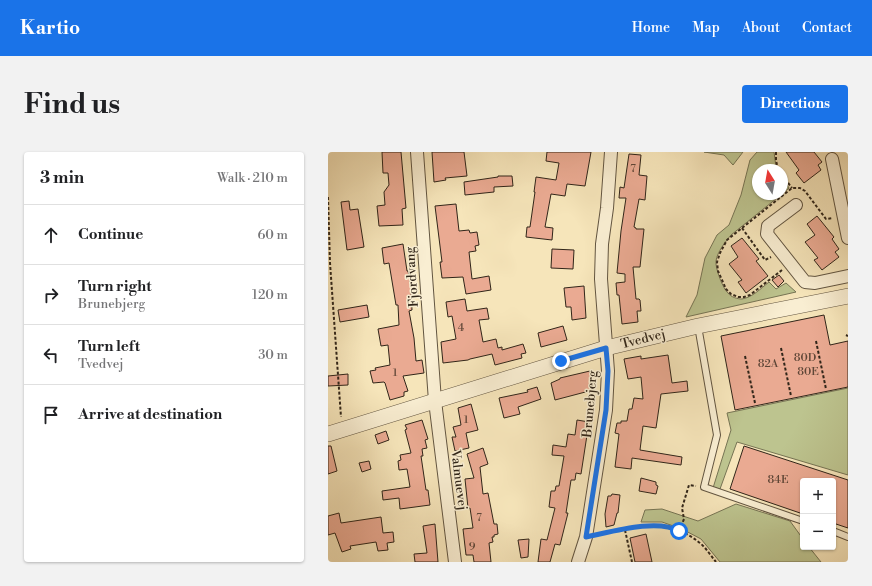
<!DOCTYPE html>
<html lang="en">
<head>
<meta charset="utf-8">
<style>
	:root { --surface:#fff; --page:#f2f2f2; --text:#202124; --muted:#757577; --line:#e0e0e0; --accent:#1a73e8 }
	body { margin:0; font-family:"Libre Bodoni",serif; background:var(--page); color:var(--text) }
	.controls { position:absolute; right:12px; bottom:12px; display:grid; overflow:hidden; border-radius:4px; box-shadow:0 1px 3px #0004 }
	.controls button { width:36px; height:36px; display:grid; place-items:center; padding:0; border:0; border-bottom:1px solid var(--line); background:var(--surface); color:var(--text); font:20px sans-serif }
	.compass { position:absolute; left:424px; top:12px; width:36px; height:36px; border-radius:50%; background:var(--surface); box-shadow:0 1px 3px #0004; rotate:349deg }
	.stop { position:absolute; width:12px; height:12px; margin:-9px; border:3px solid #1a73e8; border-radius:50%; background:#fff }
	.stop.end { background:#1a73e8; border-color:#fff; box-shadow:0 1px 4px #0008 }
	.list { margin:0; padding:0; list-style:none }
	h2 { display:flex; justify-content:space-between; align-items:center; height:52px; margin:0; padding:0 16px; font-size:17px }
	h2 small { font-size:13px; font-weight:400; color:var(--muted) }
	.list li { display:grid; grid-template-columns:26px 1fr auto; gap:12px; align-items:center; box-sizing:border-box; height:60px; padding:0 16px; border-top:1px solid var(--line) }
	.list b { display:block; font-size:15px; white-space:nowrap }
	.list p { margin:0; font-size:13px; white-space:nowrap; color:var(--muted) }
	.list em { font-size:13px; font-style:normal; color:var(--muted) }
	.icon { flex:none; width:22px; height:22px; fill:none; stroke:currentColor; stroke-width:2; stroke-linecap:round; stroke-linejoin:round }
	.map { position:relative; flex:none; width:520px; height:410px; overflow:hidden; border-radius:4px }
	header { display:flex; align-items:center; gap:24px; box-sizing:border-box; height:56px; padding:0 20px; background:var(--accent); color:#fff }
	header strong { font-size:19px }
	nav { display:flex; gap:22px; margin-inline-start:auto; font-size:14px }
	.intro { display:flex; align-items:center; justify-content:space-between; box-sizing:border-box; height:96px; padding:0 24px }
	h1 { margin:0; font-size:28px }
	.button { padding:10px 18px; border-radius:4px; background:var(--accent); color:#fff; font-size:14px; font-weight:700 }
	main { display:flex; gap:24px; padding:0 24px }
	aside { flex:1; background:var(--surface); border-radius:4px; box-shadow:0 1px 3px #0004 }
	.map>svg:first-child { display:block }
	.green { fill:#bdc48f; stroke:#767454 }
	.building { fill:#eaaa92; stroke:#302519 }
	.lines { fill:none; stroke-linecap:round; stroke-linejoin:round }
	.service-casing { stroke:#625541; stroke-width:8 }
	.minor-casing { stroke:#625541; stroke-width:14 }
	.tertiary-casing { stroke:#625541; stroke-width:16 }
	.path { stroke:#302519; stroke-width:2; stroke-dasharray:3 2; stroke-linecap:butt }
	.service { stroke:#f9eed2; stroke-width:6 }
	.minor { stroke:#f9eed2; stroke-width:12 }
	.tertiary { stroke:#f9eed2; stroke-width:15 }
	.route { stroke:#1a73e8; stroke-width:5 }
	.labels { text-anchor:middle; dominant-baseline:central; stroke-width:3; stroke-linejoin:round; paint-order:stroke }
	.number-label { font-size:11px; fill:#5e4637 }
	.street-label { font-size:13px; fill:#302519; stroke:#f9eed2 }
</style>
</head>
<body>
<header>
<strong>Kartio</strong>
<nav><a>Home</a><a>Map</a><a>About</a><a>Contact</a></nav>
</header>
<div class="intro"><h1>Find us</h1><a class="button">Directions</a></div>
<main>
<aside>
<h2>3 min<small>Walk · 210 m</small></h2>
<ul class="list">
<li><svg class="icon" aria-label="ahead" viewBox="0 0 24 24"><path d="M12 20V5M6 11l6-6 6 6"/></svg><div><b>Continue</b></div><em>60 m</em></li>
<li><svg class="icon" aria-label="right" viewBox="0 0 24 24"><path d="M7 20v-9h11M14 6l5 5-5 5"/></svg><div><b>Turn right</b><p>Brunebjerg</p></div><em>120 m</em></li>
<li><svg class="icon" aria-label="left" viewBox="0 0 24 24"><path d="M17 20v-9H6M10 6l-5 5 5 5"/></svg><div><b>Turn left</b><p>Tvedvej</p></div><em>30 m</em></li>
<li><svg class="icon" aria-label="arrive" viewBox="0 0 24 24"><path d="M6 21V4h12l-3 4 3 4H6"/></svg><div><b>Arrive at destination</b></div></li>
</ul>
</aside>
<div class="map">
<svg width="520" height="410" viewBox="0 0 520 410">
	<rect width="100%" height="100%" fill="#f6e5ba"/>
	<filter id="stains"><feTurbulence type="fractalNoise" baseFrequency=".005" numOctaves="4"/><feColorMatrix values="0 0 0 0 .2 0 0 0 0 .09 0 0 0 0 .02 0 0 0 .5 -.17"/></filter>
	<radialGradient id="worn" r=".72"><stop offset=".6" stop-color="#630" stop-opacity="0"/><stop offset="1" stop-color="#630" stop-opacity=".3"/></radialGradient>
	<!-- green -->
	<path class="green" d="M 376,0 L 415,0 L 405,13 L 396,3 Z
		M 429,0 L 446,0 L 448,15 L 450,18 L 430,18 L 430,42 L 454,42 L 403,83 C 398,89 389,100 388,109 C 387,116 395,137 400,141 C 403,145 409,147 414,147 C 425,145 432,137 441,130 L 448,137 L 458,131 L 468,140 L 358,165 L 369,143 L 377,106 L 389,83 L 401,73 L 413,43 L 422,8 Z
		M 454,25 L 461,36 L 454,42 Z
		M 520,236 L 520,323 L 409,290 L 392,337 L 385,336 L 403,278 L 399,261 Z
		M 408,352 L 462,369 L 475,387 L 475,395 L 481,395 L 493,410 L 392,410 L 373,387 L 354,377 L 334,370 L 313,370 L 317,358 L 334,357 L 370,369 Z"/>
	<!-- building -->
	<path class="building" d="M 54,0 L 73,0 L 78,56 L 74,57 L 75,73 L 51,74 L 49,54 L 57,53 L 56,40 L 61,33 L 60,21 L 55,21 Z
		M 104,0 L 136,0 L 139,24 L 117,26 L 118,28 L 106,30 Z
		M 219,0 L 263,0 L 257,34 L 239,32 L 237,44 L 223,42 L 217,75 L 225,76 L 224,88 L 198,85 L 199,75 L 202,75 L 207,40 L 206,40 L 208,25 L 228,28 L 231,11 L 218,9 Z
		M 458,0 L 486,0 L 494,10 L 490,13 L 493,18 L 476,31 L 468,21 L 471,18 Z
		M 301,2 L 313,3 L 311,23 L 319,24 L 317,48 L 311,47 L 306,75 L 308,76 L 308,77 L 316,77 L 312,115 L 305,115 L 308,147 L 311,147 L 312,148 L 313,159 L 309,159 L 310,170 L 294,172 L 291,143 L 289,143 L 288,131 L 297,130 L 297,122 L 289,121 L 293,79 L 298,46 L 291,46 L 292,35 L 296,36 Z
		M 170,24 L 184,24 L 185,34 L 166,35 L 166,40 L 137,43 L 136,30 L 170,25 Z
		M 21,49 L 22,58 L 30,57 L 36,95 L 19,98 L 13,50 Z
		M 128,52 L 131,79 L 141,78 L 142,81 L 149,80 L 151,93 L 147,94 L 148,99 L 141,100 L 144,127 L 161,124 L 163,138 L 138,142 L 135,125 L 114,126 L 112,110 L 114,110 L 107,54 Z
		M 489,64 L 506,85 L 504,87 L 511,97 L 507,100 L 511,105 L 494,118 L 486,108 L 490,106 L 477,90 L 487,83 L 479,72 Z
		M 414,86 L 431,107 L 428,109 L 440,124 L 418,141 L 410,130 L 414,128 L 401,112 L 410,105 L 403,94 Z
		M 75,92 L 79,119 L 80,119 L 84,140 L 83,140 L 84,158 L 81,159 L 86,186 L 88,209 L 94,208 L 96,221 L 75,224 L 80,239 L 76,240 L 76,244 L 62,248 L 57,231 L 56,230 L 45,231 L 42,219 L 48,218 L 47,216 L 62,213 L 60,193 L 53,194 L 50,177 L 71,173 L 70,153 L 68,153 L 61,111 L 56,112 L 54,96 Z
		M 224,97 L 246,98 L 245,117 L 223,116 Z
		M 451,123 L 456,129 L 450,135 L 444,128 Z
		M 256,134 L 258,166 L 244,168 L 243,155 L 238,155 L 236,136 Z
		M 137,147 L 139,159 L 159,156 L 161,167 L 151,168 L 155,190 L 168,187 L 170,196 L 174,195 L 174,198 L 195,192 L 198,201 L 193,202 L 194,206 L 167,213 L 164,202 L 142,207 L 140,208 L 115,211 L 113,190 L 128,187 L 124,164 L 120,165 L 118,150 Z
		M 39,153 L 41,165 L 12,170 L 10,158 Z
		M 496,163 L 502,193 L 520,189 L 520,235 L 407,258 L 393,184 Z
		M 235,174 L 239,188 L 213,195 L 210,181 Z
		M 340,203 L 344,231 L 359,229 L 360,239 L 333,242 L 328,276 L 315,274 L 312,298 L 354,305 L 353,313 L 304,306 L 303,317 L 287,315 L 291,282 L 287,281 L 289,271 L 293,271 L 293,269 L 299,269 L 301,257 L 304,257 L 306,246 L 315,247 L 313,225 L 300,227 L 296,207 L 313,204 L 313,207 Z
		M 262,219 L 265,233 L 264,233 L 265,238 L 227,248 L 223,231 L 232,227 L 232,226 Z
		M 20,222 L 20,233 L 0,234 L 0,224 Z
		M 209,235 L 213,247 L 190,255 L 192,262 L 176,266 L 171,246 L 200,240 L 199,238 Z
		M 143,252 L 150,278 L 138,281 L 141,296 L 127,299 L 124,285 L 128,285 L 125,275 L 133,273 L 130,256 Z
		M 94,268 L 100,287 L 97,288 L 99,296 L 94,297 L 95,304 L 93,304 L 98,338 L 100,338 L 102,353 L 72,357 L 71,346 L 55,348 L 54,339 L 82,335 L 79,317 L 71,318 L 70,309 L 73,308 L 72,303 L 83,301 L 77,278 L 79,277 L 77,273 Z
		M 249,268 L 261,270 L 253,322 L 248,321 L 247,328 L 243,328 L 238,361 L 240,361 L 232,393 L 227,392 L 222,410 L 210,410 L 213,387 L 219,388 L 227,356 L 221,355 L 223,339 L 227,339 L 228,334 L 231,334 L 236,304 L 224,303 L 225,293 L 238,295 L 240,282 L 247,283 Z
		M 58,279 L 61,288 L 50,292 L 47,283 Z
		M 0,294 L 3,294 L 9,319 L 0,322 Z
		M 416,294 L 520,328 L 520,376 L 505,371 L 505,329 L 475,329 L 475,362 L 402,337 Z
		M 155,296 L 160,312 L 152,315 L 155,342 L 160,341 L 166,372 L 169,372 L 170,382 L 166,383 L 166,385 L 164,385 L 165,390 L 161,391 L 163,410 L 146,410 L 145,403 L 138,403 L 135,377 L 145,376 L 142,356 L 140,356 L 137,327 L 146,326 L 139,302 Z
		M 41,309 L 43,317 L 34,320 L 31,311 Z
		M 313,326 L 328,330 L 328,333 L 330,334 L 328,342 L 311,339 Z
		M 284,342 L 292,343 L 290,361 L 289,361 L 286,373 L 278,375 L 277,362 L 280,344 L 283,344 Z
		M 11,361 L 13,371 L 53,365 L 55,381 L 65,380 L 66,390 L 59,391 L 60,398 L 50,399 L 48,390 L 22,394 L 23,397 L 14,400 L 7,381 L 0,383 L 0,364 Z
		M 107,372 L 110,410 L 87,410 L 86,402 L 99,401 L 95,374 Z
		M 318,382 L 324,410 L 307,410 L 302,386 Z
		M 201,387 L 200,405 L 193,406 L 190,388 Z"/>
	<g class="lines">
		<defs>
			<path id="service" d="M 370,174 L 389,283 L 376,335 L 475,369
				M 505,379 L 520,385"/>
			<path id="minor" d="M 89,0 L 107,249 L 127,410
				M 504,7 L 520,86
				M 468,53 L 440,74 L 439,82 L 477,130 L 487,131 L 520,124
				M 250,410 L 258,385 L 278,258 L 280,219 L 273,127 L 274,92 L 279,56 L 283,0"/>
			<path id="tertiary" d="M 0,282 L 278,196 L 370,174 L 520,144"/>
		</defs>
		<!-- service casing -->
		<use href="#service" class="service-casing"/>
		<!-- minor casing -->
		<use href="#minor" class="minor-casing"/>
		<!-- tertiary casing -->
		<use href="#tertiary" class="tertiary-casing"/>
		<!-- path -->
		<path class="path" d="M 448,0 L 448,8 L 450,18
			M 454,23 L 464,36
			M 0,45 L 2,111 L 13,265
			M 414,76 L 437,108 L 443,105
			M 454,118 L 422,143 L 416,145 L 410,145 L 403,142 L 398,137 L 390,119 L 389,110 L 392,101 L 399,88 L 464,36 L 472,36 L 477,39 L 498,67 L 505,66
			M 518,183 L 520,184
			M 488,189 L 498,237
			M 453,196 L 463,244
			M 417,204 L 427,251
			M 297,378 L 304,410
			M 351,379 L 356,367 L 354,356 L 361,333 L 368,334
			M 269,383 C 307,376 337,363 372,391 C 378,396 383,404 388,410"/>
		<!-- service -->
		<use href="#service" class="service"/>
		<!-- minor -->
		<use href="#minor" class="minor"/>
		<!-- tertiary -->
		<use href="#tertiary" class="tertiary"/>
	</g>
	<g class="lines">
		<!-- route -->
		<path class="route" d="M 233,209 L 278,196 L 280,219 L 278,258 L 258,385 C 283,380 329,366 351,379"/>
	</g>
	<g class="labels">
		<!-- number labels -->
		<g class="number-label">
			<text x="305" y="17">7</text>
			<text x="133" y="176">4</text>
			<text x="477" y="206">80D</text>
			<text x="440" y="212">82A</text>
			<text x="480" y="220">80E</text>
			<text x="67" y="221">1</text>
			<text x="138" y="268">1</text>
			<text x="450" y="328">84E</text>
			<text x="151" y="366">7</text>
			<text x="144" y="395">9</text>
		</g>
		<!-- street labels -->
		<g class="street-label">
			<text transform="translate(84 125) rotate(-94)">Fjordvang</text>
			<text transform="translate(315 187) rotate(-14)">Tvedvej</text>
			<text transform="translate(262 252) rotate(-85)">Brunebjerg</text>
			<text transform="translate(131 328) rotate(83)">Valmuevej</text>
		</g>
	</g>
	<rect width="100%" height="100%" filter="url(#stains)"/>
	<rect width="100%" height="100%" fill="url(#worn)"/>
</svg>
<div class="controls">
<button>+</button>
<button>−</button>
</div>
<svg class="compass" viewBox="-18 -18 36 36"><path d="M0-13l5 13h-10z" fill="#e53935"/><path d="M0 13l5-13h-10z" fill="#757577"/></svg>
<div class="stop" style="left:351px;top:379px"></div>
<div class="stop end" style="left:233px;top:209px"></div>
</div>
</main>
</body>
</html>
